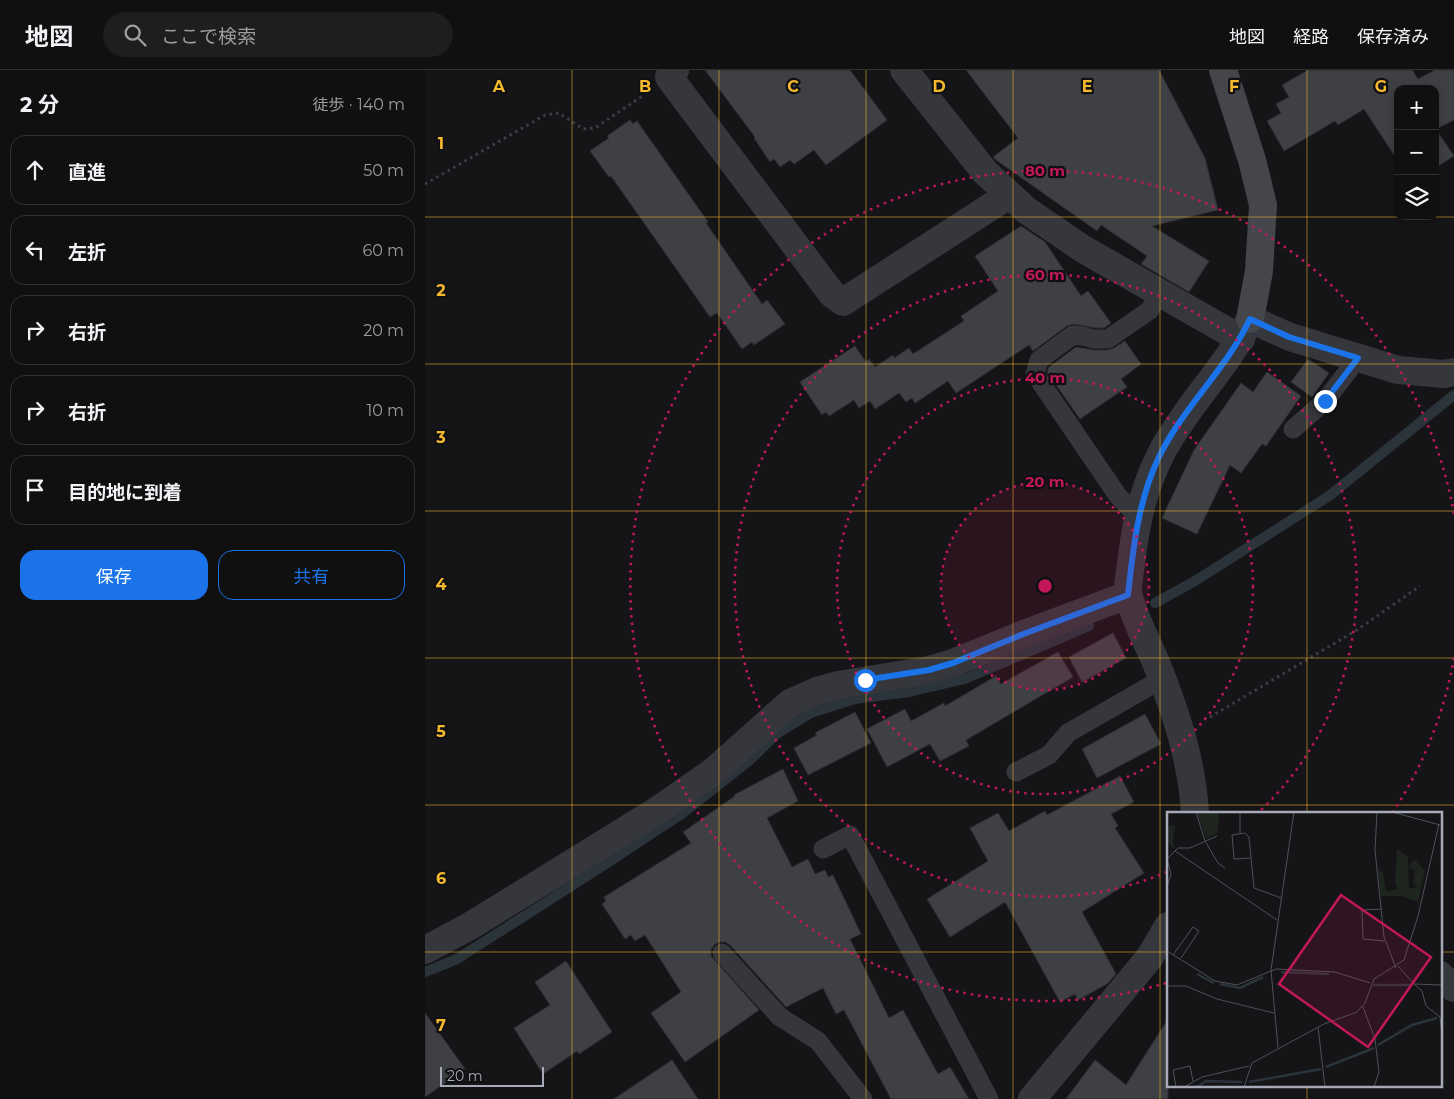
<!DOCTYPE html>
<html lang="ja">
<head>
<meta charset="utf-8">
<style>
	:root { --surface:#101011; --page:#1e1e1f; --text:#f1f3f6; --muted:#9c9d9f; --line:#303031; --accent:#1a73e8 }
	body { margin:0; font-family:Montserrat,"Noto Sans JP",sans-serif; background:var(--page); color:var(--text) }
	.controls { position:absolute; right:15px; top:15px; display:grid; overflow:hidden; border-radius:10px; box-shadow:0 2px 12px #0003 }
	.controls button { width:45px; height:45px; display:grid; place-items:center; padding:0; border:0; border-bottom:1px solid var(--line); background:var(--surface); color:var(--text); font:25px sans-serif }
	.scale { position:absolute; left:15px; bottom:12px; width:104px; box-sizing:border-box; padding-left:5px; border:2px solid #a7abb8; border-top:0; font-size:14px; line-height:18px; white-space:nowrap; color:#a7abb8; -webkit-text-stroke:4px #101012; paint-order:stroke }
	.stop { position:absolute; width:15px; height:15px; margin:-11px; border:4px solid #1a73e8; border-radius:50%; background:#fff }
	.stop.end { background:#1a73e8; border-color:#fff; box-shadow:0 1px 5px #0008 }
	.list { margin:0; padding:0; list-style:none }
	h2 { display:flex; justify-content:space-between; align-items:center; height:65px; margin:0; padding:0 20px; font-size:21px }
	h2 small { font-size:16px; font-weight:400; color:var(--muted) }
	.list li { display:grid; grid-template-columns:32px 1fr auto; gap:15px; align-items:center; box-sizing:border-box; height:70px; margin:0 10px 10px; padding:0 10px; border:1px solid var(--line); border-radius:15px }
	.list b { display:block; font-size:19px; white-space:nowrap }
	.list em { font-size:16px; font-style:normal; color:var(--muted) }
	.actions { display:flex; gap:10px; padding:15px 20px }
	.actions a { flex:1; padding:11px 0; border:1px solid var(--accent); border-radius:15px; text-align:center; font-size:18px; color:var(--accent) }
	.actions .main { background:var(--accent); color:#fff }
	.icon { flex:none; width:28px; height:28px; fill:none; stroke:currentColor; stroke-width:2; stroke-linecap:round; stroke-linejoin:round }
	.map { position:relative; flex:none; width:1029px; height:1029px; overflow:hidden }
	header { display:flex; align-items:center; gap:30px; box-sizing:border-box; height:70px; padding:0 25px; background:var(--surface); border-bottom:1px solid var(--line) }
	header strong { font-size:24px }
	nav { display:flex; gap:28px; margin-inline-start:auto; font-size:18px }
	.search { width:350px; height:45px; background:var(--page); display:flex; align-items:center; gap:12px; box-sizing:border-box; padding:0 18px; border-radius:28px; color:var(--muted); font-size:19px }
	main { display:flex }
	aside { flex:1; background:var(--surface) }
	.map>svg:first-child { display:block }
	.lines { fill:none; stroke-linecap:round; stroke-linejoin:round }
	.stream { stroke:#2b343b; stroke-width:10 }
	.building { fill:#3f4044; stroke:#2f2f33 }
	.path { stroke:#3c3e43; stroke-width:3; stroke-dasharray:2.5 4; stroke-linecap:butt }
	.lane { stroke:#36373c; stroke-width:19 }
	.street { stroke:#36373c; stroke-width:28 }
	.secondary { stroke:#44464c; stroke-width:28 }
	.route { stroke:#1a73e8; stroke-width:6 }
	.grid { fill:none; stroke:#f6b92e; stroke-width:1; stroke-opacity:0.55 }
	.ring { fill:none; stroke:#c2185b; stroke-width:2.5; stroke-dasharray:2.5 5 }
	.inset-river { fill:none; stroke:#2b343b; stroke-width:2.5 }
	.inset-road { fill:none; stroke:#4f5157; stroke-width:1 }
	.view { fill:#c2185b; fill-opacity:0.15; stroke:#c2185b; stroke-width:2.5 }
	.inset-edge { fill:none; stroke:#a7abb8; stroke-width:2.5 }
	.grid-label { font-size:16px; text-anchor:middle; font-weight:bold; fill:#f6b92e; stroke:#101012; stroke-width:4.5; stroke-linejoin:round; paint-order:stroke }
	.centre { fill:#c2185b; stroke:#101012; stroke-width:2.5 }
	.ring-label { font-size:15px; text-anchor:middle; font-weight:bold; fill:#c2185b; stroke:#101012; stroke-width:4.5; stroke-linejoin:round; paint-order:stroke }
</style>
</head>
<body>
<header>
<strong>地図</strong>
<div class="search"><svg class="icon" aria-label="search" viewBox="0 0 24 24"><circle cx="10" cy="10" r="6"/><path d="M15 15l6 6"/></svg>ここで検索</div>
<nav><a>地図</a><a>経路</a><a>保存済み</a></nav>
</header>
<main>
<aside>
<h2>2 分<small>徒歩 · 140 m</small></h2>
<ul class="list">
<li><svg class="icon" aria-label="ahead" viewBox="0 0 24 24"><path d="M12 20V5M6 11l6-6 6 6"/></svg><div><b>直進</b></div><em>50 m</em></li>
<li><svg class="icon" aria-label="left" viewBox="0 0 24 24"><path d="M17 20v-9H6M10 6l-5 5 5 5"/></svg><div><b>左折</b></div><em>60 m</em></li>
<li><svg class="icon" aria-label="right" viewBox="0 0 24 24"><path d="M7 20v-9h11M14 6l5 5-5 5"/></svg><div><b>右折</b></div><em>20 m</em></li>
<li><svg class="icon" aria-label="right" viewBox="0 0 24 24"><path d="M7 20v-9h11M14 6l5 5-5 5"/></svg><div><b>右折</b></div><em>10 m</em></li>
<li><svg class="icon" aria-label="arrive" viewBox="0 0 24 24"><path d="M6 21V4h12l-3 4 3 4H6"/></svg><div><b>目的地に到着</b></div></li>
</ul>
<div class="actions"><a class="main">保存</a><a>共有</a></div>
</aside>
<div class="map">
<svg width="1029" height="1029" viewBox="0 0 1029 1029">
	<rect width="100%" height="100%" fill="#151517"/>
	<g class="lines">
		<!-- stream -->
		<path class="stream" d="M 730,533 L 770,511 L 904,426 L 1029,325
			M 0,902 L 32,889 L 173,799 L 258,743 L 325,690 L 353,663 L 386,643 L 430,629 L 484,622 L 540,609 L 664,556"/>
	</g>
	<!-- building -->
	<path class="building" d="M 280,0 L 425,0 L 462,50 L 401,95 L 389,80 L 369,94 L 365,90 L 355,97 L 349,89 L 345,92 L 329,68 L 330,67 Z
		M 541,0 L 734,0 L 780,88 L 793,140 L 727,156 L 784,191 L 764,222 L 716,194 L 722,186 L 676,155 L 672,161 L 571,90 L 568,87 L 593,68 Z
		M 883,0 L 987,0 L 993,9 L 1010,0 L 1029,0 L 1029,50 L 1011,59 L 1029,86 L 1010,98 L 1010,19 L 973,19 L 973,91 L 939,39 L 913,55 L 910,51 L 859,81 L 842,51 L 856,43 L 851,34 L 864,27 L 857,15 Z
		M 205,50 L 208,54 L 212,51 L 283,152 L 281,153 L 337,234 L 342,230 L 360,254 L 329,275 L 327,272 L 317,279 L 292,243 L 285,247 L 186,106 L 184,107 L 165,81 L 184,68 L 182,66 Z
		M 596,156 L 620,172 L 656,226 L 663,221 L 686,253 L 679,258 L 670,258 L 649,254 L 642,256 L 608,281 L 604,275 L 531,323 L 523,311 L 490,333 L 487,328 L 481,332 L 474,323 L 450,339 L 445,331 L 434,338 L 429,330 L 404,346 L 401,342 L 397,345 L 375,312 L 430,276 L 441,292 L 444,289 L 450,297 L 468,285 L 469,288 L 484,278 L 488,284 L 539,251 L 536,246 L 573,221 L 550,186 Z
		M 700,271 L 716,294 L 696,309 L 702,317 L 655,349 L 622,302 L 624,297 L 651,277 L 668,280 L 683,280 L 689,278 Z
		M 883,289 L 904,303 L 887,327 L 866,312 Z
		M 842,302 L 876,326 L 841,376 L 837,374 L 816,403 L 805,395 L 772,464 L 737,448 L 769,380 L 816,313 L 828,322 Z
		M 688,563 L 701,588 L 657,612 L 644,587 Z
		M 633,582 L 648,607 L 541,670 L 544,676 L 515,691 L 505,674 L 462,697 L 442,659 L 480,639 L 486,651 L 519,633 L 520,636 L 571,606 L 576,614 Z
		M 430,642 L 446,673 L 383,705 L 369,678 L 392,665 L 390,663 Z
		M 720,644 L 736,674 L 672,708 L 657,679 Z
		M 358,699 L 373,731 L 342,748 L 367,797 L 383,789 L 390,804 L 400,800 L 403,807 L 408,805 L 436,864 L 425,869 L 464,948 L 478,940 L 513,1004 L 525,997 L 544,1029 L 466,1029 L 419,940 L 411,944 L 398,918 L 361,937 L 305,875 L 300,872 L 294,872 L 289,875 L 286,880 L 286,886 L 334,940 L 260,992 L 226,943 L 256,922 L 220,865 L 210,871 L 206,865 L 200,869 L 177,834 L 181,831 L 179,827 L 266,773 L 258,762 L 310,726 L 309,725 Z
		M 695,706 L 709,732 L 686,744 L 693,756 L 690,758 L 719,803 L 657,842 L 691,904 L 682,914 L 653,930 L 650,924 L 635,932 L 580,832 L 525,867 L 502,829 L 563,791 L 545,758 L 573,743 L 584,761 L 620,741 L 622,745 Z
		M 141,891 L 187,962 L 154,984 L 152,981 L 118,1004 L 89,958 L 125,935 L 110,912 Z
		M 0,943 L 40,999 L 0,1027 Z
		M 743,949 L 743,1029 L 641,1029 L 670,990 L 701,1015 Z
		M 247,990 L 273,1029 L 189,1029 Z"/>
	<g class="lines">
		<!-- path -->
		<path class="path" d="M 0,114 L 120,45 L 134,43 L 158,59 L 170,58 L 219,25
			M 785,647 L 932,560 L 995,516"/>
		<!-- lane -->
		<path class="lane" d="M 868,359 L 900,331 L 933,288
			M 714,448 L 693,426 L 610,304 L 614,290 L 648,265 L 658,266 L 668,269 L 683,269 L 725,240 L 734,223
			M 591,702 L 624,685 L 643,663 L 737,609
			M 398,779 L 425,765 L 564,1029
			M 297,883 L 355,947 L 393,971 L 438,1029"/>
		<!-- street -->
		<path class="street" d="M 250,0 L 244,7 L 407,224 L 418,232 L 584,125
			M 479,0 L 560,102 L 601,140 L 658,179 L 816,269
			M 770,743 C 767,690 750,639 730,590 C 721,570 710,549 704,527 C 701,518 706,497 707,486 C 711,453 719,418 734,388 C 742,370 755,353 766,337 C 787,308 810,282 825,249 L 865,267 L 973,300 L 1019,304 L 1029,302
			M 0,880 L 45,856 L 230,742 L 289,701 L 365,633 L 392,621 L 413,615 L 504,600 L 528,593 L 601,563 L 703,525
			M 1015,905 L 1029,918
			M 607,1029 L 725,887 L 743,856"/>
		<!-- secondary -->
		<path class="secondary" d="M 798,0 L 827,90 L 838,135 L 834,201 L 825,249"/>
	</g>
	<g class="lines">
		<!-- route -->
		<path class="route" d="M 440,610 L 504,600 L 528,593 L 601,563 L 703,525 C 708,479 713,432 733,389 C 757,338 801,300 825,249 L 864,267 L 933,288 L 900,331"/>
	</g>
	<!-- grid -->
	<path class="grid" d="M 147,0 L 147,1029M 294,0 L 294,1029M 441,0 L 441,1029M 588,0 L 588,1029M 735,0 L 735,1029M 882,0 L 882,743M 0,147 L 1029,147M 0,294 L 1029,294M 0,441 L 1029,441M 0,588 L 1029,588M 0,735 L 1029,735M 0,882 L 743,882M 1015,882 L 1029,882M 882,1015 L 882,1029"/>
	<!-- distance rings -->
	<circle cx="620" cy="516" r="104" fill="#c2185b" fill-opacity=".12"/>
	<g class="ring">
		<circle cx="620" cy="516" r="104"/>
		<circle cx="620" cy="516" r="208"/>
		<path d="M742 802A311 311 0 1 1 834 742"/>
		<path d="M1029 588A415 415 0 0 1 968 742M741 913A415 415 0 1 1 1029 444"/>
	</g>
	<!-- overview -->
	<g transform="translate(742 742)">
		<rect width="275" height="275" fill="#151517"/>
		<path d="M 30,0 L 52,0 L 51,21 L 39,26 ZM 8,13 L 6,29 L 8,37 L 0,30 L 0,15 ZM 230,37 L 241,45 L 242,76 L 250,76 L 246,71 L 248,59 L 242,56 L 245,50 L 248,48 L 258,59 L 251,90 L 235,84 L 214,84 L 211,57 L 216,61 L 219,79 L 231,77 L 228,70 Z" fill="#1d251e"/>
		<path class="inset-river" d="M 114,160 L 162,162M 30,162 L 47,171M 53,172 L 73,176 L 96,165M 206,173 L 244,173M 211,233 L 245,213 L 270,206M 159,255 L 207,236M 82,270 L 154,257M 30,275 L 39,269 L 75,270"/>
		<path class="inset-road" d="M 29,0 L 38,29 L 51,51 L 58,56M 73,0 L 73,21M 210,0 L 208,38 L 217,125 L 229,156M 225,0 L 273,13M 8,39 L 110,108M 84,46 L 67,47 L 65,23 L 78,21 L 82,25 L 87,76 L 114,86M 0,47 L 11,36 L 23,36 L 50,24M 0,47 L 4,62 L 0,75M 215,97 L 195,98 L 196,127 L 217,129M 0,139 L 48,169 L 70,173 L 109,157 L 168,160 L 203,171M 6,143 L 26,115 L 32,119 L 14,146M 231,154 L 247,172 L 275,173M 247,172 L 255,179 L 259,194 L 273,205 L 275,224M 0,174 L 19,174 L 50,187 L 107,201M 196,195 L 208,227 L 212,260 L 207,275M 151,215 L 158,275M 111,236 L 104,158 L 127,0M 9,275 L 6,258 L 23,254 L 26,269M 17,275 L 35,265 L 82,254M 77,275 L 85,251 L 157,212 L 190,200 L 198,191 L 207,167 L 237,148 L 251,104 L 272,12"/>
		<path class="view" d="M 174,83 L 264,145 L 201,235 L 112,172 Z"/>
		<rect width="275" height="275" class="inset-edge"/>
	</g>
	<g class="grid-label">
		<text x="74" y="22">A</text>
		<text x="220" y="22">B</text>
		<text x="368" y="22">C</text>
		<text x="514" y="22">D</text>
		<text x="662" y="22">E</text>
		<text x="809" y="22">F</text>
		<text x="956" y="22">G</text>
		<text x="16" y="79">1</text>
		<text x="16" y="226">2</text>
		<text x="16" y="373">3</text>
		<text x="16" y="520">4</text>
		<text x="16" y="667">5</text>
		<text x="16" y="814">6</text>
		<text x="16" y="961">7</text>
	</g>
	<circle cx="620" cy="516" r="8" class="centre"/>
	<g class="ring-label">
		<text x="620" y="106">80 m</text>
		<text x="620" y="210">60 m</text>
		<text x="620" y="313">40 m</text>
		<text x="620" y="417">20 m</text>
	</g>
</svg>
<div class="controls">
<button>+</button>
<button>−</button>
<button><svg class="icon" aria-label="layers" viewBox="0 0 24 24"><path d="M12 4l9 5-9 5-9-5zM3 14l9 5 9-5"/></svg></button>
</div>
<div class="scale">20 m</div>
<div class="stop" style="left:440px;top:610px"></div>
<div class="stop end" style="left:900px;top:331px"></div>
</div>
</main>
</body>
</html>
